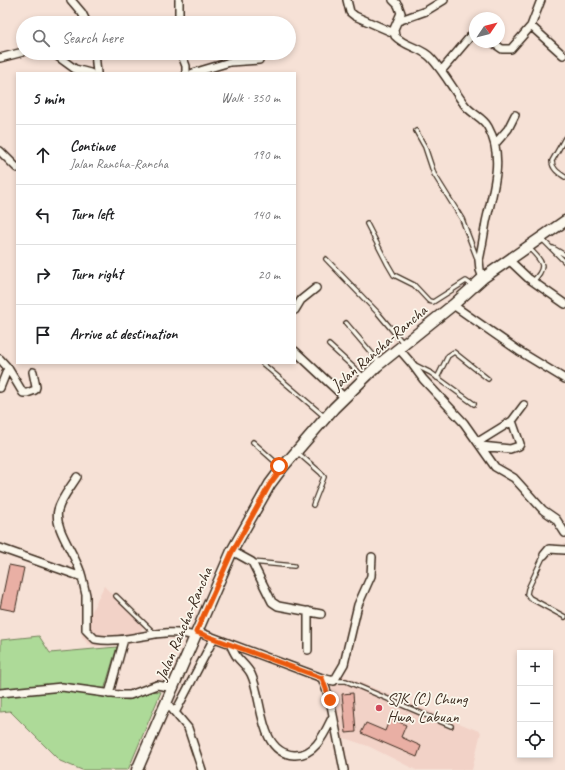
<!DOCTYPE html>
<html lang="en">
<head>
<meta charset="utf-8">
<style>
	:root { --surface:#fff; --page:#f2f2f2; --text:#202124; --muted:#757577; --line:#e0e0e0 }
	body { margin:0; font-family:Caveat,sans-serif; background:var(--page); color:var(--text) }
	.controls { position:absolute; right:12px; bottom:12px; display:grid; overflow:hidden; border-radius:0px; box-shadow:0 2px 6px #0003 }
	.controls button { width:36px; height:36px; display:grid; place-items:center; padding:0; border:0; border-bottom:1px solid var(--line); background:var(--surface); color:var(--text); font:20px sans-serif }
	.compass { position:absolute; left:469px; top:12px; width:36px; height:36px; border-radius:50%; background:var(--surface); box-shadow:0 2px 6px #0003; rotate:55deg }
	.stop { position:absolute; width:12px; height:12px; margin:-9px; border:3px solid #ea580c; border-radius:50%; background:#fff }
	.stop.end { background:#ea580c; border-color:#fff; box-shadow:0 1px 4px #0008 }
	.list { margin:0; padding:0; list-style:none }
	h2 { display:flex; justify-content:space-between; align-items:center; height:52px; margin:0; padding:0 16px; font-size:17px }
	h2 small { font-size:13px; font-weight:400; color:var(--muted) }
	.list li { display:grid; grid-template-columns:26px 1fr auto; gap:12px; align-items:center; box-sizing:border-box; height:60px; padding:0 16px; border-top:1px solid var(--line) }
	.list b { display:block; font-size:15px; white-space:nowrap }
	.list p { margin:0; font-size:13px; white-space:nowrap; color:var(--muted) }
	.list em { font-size:13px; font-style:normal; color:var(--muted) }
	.icon { flex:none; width:22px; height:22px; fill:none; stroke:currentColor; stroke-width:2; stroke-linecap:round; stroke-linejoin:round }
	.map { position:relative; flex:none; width:565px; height:770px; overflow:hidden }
	.search { position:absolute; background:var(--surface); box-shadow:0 2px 6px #0003; left:16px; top:16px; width:280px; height:44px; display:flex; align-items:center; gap:10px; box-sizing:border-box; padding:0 14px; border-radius:22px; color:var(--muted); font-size:15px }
	.panel { position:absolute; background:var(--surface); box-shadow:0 2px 6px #0003; left:16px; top:72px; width:280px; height:292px; border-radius:0px }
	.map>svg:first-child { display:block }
	.built { fill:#f2d2c7 }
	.green { fill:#adda98; stroke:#74825b }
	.building { fill:#e9afa4; stroke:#3b2a1e }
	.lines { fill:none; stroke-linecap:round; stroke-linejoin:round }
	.lane-casing { stroke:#3b2a1e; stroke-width:6 }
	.street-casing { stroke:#3b2a1e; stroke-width:10 }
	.secondary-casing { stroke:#3b2a1e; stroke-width:13 }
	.lane { stroke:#fbf7ec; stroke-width:3.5 }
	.street { stroke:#fbf7ec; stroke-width:7 }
	.secondary { stroke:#fbf7ec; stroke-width:10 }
	.route { stroke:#ea580c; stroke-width:5 }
	.poi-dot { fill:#d1495b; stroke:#fbf7ec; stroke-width:1.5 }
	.labels { text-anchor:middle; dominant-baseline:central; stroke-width:3.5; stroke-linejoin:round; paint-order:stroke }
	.street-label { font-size:16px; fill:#3b2a1e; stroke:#fbf7ec }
	.poi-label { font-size:16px; fill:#3b2a1e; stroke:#fbf7ec; text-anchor:start }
</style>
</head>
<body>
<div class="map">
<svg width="565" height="770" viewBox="0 0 565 770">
	<rect width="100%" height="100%" fill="#f6e1d6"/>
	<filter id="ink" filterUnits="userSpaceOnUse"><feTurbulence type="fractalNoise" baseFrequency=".025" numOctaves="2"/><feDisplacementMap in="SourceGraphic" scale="8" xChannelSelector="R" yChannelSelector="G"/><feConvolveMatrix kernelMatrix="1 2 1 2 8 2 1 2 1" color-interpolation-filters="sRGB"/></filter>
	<g filter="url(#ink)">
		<!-- built -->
		<path class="built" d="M 104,586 L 143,626 L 135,643 L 96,646 L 88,644 L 82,637 L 83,629 Z
			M 342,676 L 349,678 L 481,732 L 472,770 L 416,770 L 368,746 L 341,737 L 331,685 L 340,684 Z"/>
		<!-- green -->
		<path class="green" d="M 39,636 L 50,653 L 117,647 L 102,697 L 129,700 L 151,691 L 161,692 L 128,770 L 82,770 L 60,761 L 10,711 L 0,712 L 1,640 Z"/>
		<!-- building -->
		<path class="building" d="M 9,565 L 24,568 L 15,611 L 0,608 Z
			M 353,693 L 356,732 L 346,733 L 342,694 Z
			M 390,718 L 406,725 L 401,737 L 421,746 L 417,757 L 361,733 L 366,723 L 385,731 Z"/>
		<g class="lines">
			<defs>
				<path id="lane" d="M 416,131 L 425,147 L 434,174 L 462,219 L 478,261
					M 565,138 L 552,161 C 552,169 559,173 565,177
					M 367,224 L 387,263 L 394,275 L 414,285 L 429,301 L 433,302 L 466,281 L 472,285
					M 542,239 L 565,262
					M 529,248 C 543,262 548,267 532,282
					M 553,248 L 565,255
					M 326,259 L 378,313 L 403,343
					M 346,323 L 380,363
					M 329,345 L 364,377
					M 263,364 L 325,417
					M 415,365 L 431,373 L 474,404
					M 437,378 L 448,356 L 454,352 L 488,379
					M 253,442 L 282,468
					M 297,452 L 321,473 L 324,477 L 313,505
					M 544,555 L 528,589 L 527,594 L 530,598 L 565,617
					M 252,562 L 294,566
					M 116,596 L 155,634
					M 335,681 L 346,681 L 451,726"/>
				<path id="street" d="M 71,0 L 82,13 L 87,23
					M 347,0 L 350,12 L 355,16 L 394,33
					M 393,0 L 398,5 L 401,13 L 394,29 L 395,36 C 405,47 421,47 431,58 C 444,72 453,89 464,104 C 471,114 483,117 488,127 C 505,157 493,190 486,222 C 484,234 482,248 479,260 L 480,270 L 483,278
					M 179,18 L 188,23
					M 398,21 L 426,11 L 444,0
					M 179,23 L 179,0
					M 531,26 L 563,55
					M 492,42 L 502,49 L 511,49 L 531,26 L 541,0
					M 53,53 L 75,69 L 90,73
					M 95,53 L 97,73
					M 181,53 L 186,66 L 186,73
					M 0,58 L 23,52
					M 442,70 L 475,31
					M 193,73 L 230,62 L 259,60
					M 495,144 L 508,129 L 515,115
					M 0,151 L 17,168
					M 510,261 L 528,278 L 565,304
					M 453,305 L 519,351 L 565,379
					M 295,310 L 301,300 L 316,288
					M 399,349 L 412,364 L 423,379 L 464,423 L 495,467 L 514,478 L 543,510 L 556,519 L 565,533
					M 295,351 L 344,397
					M 0,359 L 8,368 L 23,393 L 27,393 L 35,390 L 36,387 L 33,372
					M 0,388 L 8,368
					M 478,442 L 512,421 L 524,405
					M 481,446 L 510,449 L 519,446 L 520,444 L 512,421
					M 77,477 C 71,487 61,498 58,510 C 53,529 78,557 82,577
					M 0,548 L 82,577 L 86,595 L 86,630 L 95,639 C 129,645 162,625 194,636
					M 232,551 L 252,562 L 272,602 L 278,606 L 321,614
					M 544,555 L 549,549 L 565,550
					M 308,611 L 308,650
					M 196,631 L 322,678 L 330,700 L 344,770
					M 230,644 C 232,648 234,653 237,657 C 242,663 248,668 251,674 C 263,698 258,753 294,755 C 316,756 325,732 333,716
					M 322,678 L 334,681 L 344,664 L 358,605 L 371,576 L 372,557
					M 0,693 L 62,687 L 120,695 L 130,695 L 157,685 L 174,688
					M 109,694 L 124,639
					M 167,703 L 188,728 L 202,770
					M 176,711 L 214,638"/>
				<path id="secondary" d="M 137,770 L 232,551 L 270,484 L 282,468 L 334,408 L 377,366 L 453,305 L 483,278 L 565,221"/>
			</defs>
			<!-- lane casing -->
			<use href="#lane" class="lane-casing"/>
			<!-- street casing -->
			<use href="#street" class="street-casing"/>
			<!-- secondary casing -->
			<use href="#secondary" class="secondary-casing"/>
			<!-- lane -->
			<use href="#lane" class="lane"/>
			<!-- street -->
			<use href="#street" class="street"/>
			<!-- secondary -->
			<use href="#secondary" class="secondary"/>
		</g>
	</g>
	<g class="lines" filter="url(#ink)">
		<!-- route -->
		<path class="route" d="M 279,466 L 282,468 L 270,484 L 232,552 L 196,632 L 322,678 L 330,700"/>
	</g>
	<!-- markers -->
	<circle class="poi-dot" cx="379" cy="708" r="4"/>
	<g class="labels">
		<!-- street labels -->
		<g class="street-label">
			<text transform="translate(379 348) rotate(-41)">Jalan Rancha-Rancha</text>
			<text transform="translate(184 624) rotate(-67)">Jalan Rancha-Rancha</text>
		</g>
		<!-- poi labels -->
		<g class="poi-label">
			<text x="387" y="699">SJK (C) Chung<tspan x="387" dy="18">Hwa, Labuan</tspan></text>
		</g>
	</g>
</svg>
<div class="controls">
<button>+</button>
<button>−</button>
<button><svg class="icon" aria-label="locate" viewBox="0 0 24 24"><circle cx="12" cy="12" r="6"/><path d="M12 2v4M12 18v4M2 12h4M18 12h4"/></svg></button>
</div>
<svg class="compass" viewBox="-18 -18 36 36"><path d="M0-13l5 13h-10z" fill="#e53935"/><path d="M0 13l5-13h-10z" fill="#757577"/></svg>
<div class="stop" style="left:279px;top:466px"></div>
<div class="stop end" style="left:330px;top:700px"></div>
<div class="search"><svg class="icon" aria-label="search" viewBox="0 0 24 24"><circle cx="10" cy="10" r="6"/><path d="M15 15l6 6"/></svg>Search here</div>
<section class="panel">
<h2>5 min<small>Walk · 350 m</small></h2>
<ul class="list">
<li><svg class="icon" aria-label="ahead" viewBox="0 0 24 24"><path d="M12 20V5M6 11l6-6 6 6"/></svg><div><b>Continue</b><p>Jalan Rancha-Rancha</p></div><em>190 m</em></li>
<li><svg class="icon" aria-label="left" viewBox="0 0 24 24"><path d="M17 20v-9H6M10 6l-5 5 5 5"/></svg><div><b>Turn left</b></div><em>140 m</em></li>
<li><svg class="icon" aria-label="right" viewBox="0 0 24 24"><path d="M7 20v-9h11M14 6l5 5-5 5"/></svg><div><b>Turn right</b></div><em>20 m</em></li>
<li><svg class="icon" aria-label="arrive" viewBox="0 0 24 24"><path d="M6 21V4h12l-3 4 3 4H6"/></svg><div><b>Arrive at destination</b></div></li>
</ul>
</section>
</div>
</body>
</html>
